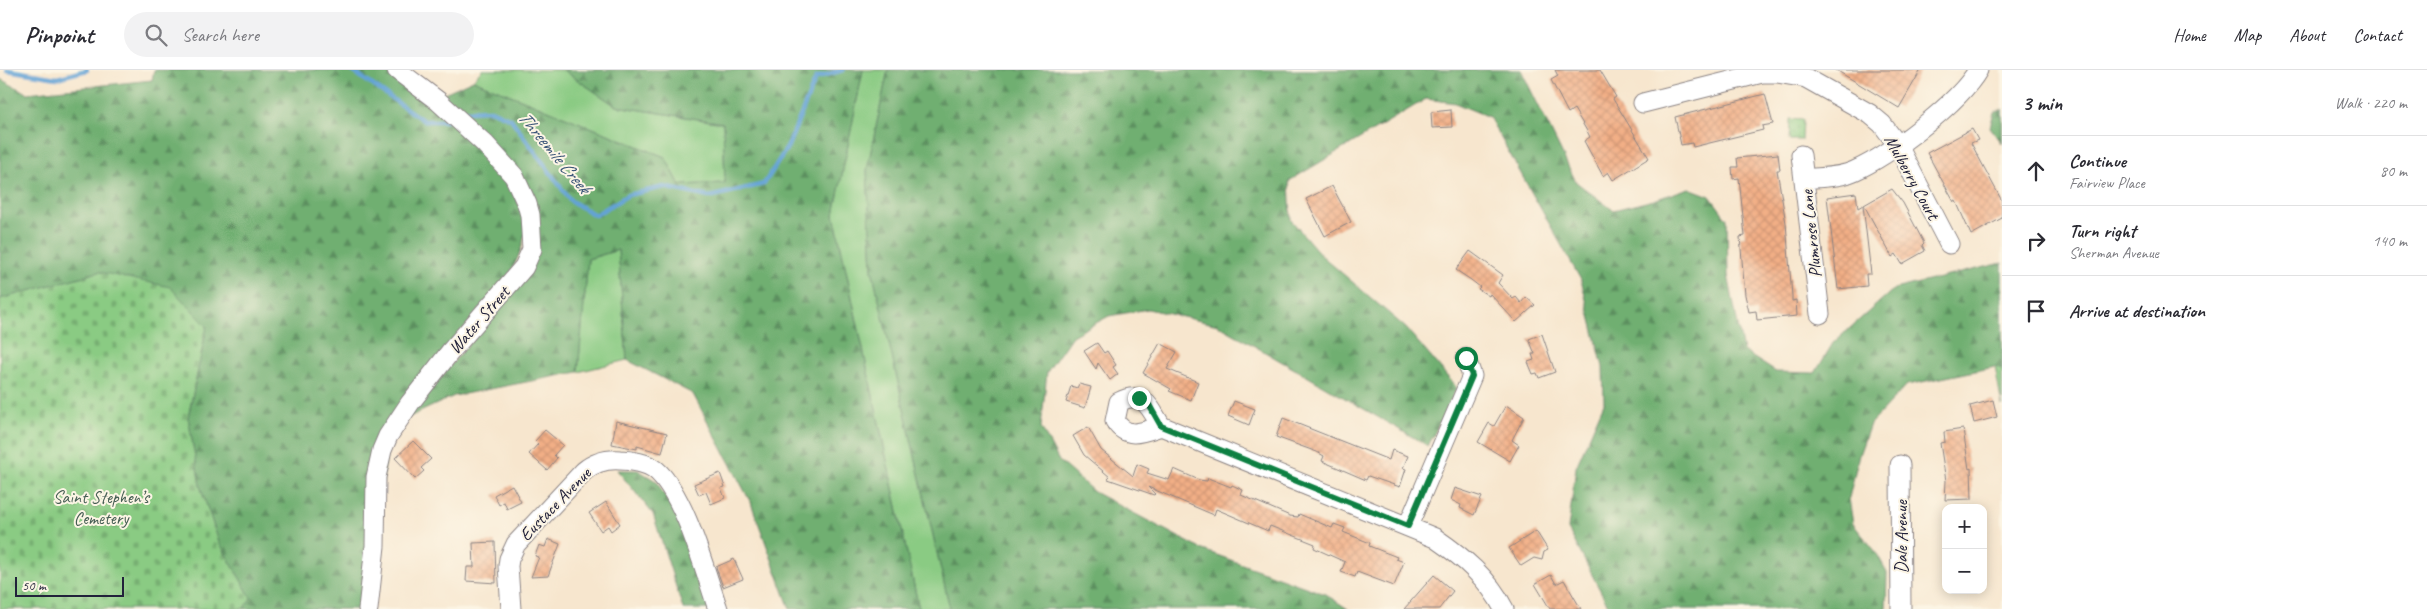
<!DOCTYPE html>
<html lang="en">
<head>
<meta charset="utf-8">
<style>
	:root { --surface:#fff; --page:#f2f2f3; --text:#2b2b33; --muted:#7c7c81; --line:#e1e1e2 }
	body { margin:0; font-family:Caveat,sans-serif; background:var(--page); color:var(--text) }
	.controls { position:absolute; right:15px; bottom:15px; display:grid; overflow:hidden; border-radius:10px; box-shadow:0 2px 12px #0003 }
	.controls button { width:45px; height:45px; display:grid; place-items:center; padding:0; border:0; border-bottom:1px solid var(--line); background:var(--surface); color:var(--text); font:25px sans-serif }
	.scale { position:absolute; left:15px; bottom:12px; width:109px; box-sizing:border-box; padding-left:5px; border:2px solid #22223b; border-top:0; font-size:14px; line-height:18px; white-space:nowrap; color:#22223b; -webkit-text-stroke:4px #fcf5e5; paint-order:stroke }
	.stop { position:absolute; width:15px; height:15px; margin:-11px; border:4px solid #0b8043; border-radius:50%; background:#fff }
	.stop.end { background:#0b8043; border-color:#fff; box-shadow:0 1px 5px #0008 }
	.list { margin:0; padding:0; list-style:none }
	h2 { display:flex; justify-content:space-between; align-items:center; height:65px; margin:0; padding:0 20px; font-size:21px }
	h2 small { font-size:16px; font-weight:400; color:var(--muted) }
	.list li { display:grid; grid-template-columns:32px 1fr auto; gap:15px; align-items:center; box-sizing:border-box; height:70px; padding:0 20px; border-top:1px solid var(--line) }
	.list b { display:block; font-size:19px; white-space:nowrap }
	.list p { margin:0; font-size:16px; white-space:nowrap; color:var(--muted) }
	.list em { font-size:16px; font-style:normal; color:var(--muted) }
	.icon { flex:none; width:28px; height:28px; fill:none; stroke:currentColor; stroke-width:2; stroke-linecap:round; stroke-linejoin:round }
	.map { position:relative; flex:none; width:2002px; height:539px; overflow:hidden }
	header { display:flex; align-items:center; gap:30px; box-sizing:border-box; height:70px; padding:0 25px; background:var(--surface); border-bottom:1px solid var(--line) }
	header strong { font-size:24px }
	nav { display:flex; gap:28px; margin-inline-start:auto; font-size:18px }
	.search { width:350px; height:45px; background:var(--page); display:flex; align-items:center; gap:12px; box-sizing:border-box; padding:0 18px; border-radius:28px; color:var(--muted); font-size:19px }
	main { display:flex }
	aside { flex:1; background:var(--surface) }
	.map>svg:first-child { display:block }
	.green { fill:#8acb83; stroke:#56765f }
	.forest { fill:url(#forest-firs); stroke:#486856 }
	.cemetery { fill:url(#cemetery-stones); stroke:#56765f }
	.park { fill:url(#park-dots); stroke:#56765f }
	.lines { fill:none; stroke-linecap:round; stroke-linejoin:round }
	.stream { stroke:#63a3d6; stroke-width:4.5 }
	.building { fill:url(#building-cross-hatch) }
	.minor-casing { stroke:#8c8484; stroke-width:21 }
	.minor { stroke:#fff; stroke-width:19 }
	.route { stroke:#0b8043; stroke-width:6 }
	.labels { text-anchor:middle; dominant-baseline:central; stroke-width:4; stroke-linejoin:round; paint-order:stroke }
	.street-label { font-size:18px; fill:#22223b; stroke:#fcf5e5 }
	.park-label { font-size:18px; fill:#465d54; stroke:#fcf5e5 }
	.water-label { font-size:19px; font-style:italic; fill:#3c5679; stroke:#fcf5e5 }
</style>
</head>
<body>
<header>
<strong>Pinpoint</strong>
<div class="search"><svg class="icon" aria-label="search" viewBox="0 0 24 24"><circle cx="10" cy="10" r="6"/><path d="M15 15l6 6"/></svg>Search here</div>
<nav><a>Home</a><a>Map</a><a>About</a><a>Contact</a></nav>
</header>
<main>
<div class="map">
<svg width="2002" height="539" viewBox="0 0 2002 539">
	<defs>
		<pattern id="forest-firs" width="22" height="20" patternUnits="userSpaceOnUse" patternTransform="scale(1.25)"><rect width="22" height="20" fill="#6faf71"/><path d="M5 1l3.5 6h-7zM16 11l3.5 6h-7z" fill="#5b8e5e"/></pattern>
		<pattern id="cemetery-stones" width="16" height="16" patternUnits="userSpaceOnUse" patternTransform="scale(1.25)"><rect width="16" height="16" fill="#8acb83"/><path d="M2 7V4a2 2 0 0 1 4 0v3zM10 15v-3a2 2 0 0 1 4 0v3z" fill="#77ae72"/></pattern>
		<pattern id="park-dots" width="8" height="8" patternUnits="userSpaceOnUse" patternTransform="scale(1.25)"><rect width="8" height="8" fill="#8acb83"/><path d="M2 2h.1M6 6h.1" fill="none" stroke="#77ae72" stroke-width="1.8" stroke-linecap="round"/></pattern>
		<pattern id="building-cross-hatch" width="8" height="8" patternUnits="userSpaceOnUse" patternTransform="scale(1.25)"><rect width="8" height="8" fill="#f2af86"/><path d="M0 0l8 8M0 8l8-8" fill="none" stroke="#cf9675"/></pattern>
	</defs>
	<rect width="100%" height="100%" fill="#fcf5e5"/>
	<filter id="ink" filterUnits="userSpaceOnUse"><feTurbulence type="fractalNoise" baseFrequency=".02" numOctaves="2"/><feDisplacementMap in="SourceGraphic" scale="10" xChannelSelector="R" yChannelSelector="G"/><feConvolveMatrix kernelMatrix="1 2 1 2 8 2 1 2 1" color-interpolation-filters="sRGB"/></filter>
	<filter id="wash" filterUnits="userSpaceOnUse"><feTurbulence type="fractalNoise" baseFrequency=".0096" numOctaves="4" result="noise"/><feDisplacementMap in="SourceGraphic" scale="20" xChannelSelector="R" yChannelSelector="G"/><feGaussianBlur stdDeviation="1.12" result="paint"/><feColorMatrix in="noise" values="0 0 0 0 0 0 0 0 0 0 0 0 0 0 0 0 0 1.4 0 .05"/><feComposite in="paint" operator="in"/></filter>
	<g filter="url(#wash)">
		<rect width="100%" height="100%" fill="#f7e6ce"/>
		<!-- green -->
		<path class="green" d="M 482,0 L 563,0 L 616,36 L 723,53 L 725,113 L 680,115 L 665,87 L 473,10 Z
			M 863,0 L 888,0 L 867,100 L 872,199 L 950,539 L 919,539 L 834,144 Z
			M 618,180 L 627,290 L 578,302 L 588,189 Z
			M 1995,297 L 2002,298 L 2002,336 Z"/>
		<!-- forest -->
		<path class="forest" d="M 154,0 L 387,0 L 422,24 L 430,24 C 457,55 516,110 524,149 C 528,166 519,186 512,200 L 391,348 L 366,539 L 243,539 L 251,528 L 219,472 L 200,416 L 188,347 L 207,256 L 99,202 L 0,229 L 0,9 L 27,23 L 152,10 Z
			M 563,0 L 863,0 L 834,145 L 919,539 L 790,539 L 751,433 L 693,324 L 627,290 L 618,180 L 588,189 L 578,302 L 454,326 L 405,349 L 523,210 L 536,144 L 440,25 L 473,10 L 665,87 L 680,115 L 725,113 L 723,53 L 616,36 Z
			M 888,0 L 1521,0 L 1576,112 L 1613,140 L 1654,130 L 1689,118 L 1710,126 L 1727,149 L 1728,205 L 1743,281 L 1776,302 L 1815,303 L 1833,273 L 1894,219 L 2002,193 L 2002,298 L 1995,297 L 1907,315 L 1870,354 L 1859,385 L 1849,428 L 1853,454 L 1876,482 L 1887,502 L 1886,539 L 1610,539 L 1568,459 L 1576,397 L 1604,333 L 1603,297 L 1581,210 L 1489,47 L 1455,33 L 1426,29 L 1289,111 L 1291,150 L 1321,185 L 1406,258 L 1457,318 L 1428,376 L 1218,255 L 1148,239 L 1109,246 L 1072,266 L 1047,302 L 1041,357 L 1059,391 L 1094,422 L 1203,480 L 1325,524 L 1348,539 L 950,539 L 872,199 L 867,100 Z
			M 2002,39 L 2002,73 L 1990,57 L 1994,42 Z
			M 617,400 L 638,400 L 656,411 L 683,456 L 712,539 L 683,539 L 653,444 Z"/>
		<!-- cemetery -->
		<path class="cemetery" d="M 99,202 L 170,217 L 207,256 L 188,347 L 200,416 L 219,472 L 251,528 L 243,539 L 0,539 L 0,229 Z"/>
		<!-- park -->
		<path class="park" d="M 1790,49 L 1803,50 L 1802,70 L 1789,70 Z"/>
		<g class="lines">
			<!-- stream -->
			<path class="stream" d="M 7,0 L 57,8 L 87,0
				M 351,0 L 424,51 L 446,51
				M 465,41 L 491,40 L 511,49 L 571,131 L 595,145 L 628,125 L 664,117 L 709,127 L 764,114 L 788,76 L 816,8 L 843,0"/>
		</g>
		<g id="blocks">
			<!-- building -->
			<path class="building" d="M 1555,0 L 1600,0 L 1616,27 L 1613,29 L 1649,88 L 1613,110 L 1608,102 L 1603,106 L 1584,71 L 1590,67 L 1587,61 L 1574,39 L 1568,43 L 1551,10 L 1558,6 Z
				M 1836,0 L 1921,0 L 1899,38 Z
				M 1765,24 L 1773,54 L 1762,56 L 1763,60 L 1693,77 L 1692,73 L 1681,75 L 1675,47 Z
				M 1451,40 L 1452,57 L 1432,58 L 1431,42 Z
				M 1972,59 L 1978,70 L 1971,73 L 2002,131 L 2002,148 L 1971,165 L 1956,131 L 1954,132 L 1927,83 Z
				M 1778,84 L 1780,100 L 1777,100 L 1786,153 L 1792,226 L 1792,231 L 1796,230 L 1797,246 L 1757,250 L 1756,241 L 1749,242 L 1745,225 L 1740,167 L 1745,166 L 1739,108 L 1733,109 L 1732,97 L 1738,97 L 1737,88 Z
				M 1332,116 L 1351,152 L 1325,166 L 1306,129 Z
				M 1892,119 L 1903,133 L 1924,173 L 1922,175 L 1925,181 L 1902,194 L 1896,184 L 1892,187 L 1864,135 Z
				M 1856,123 L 1858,138 L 1863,135 L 1871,204 L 1866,204 L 1867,216 L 1838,219 L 1827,127 Z
				M 1470,181 L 1503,205 L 1498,213 L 1513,229 L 1516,227 L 1521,233 L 1526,227 L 1535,235 L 1516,252 L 1490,224 L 1489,226 L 1478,219 L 1480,217 L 1471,210 L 1456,200 Z
				M 1542,264 L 1555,302 L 1539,308 L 1537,303 L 1533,304 L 1528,292 L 1534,290 L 1532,284 L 1535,284 L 1529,269 Z
				M 1097,273 L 1104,283 L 1107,281 L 1116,295 L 1113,297 L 1118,304 L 1110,310 L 1098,293 L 1096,299 L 1084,281 Z
				M 1160,273 L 1177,282 L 1167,299 L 1198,312 L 1191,330 L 1169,321 L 1171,319 L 1143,303 Z
				M 1079,314 L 1091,317 L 1085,338 L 1066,332 L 1071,316 L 1077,318 Z
				M 1993,330 L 1997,347 L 1974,353 L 1970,336 Z
				M 1234,331 L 1255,339 L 1249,355 L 1228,346 Z
				M 1506,335 L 1524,347 L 1512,370 L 1519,375 L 1510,391 L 1478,372 L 1489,353 L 1494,356 Z
				M 1283,348 L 1389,390 L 1392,380 L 1408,386 L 1403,398 L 1406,399 L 1400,417 L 1368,406 L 1366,410 L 1322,391 L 1324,386 L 1317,382 L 1276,367 Z
				M 616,351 L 667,363 L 662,383 L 637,376 L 637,379 L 612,374 Z
				M 1088,357 L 1101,380 L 1133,406 L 1137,394 L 1149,399 L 1147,403 L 1169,410 L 1174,399 L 1199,410 L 1207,411 L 1208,408 L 1231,417 L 1232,415 L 1243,420 L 1241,425 L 1290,446 L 1298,447 L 1299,444 L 1332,458 L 1334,454 L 1345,458 L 1343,462 L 1370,473 L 1369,476 L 1397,487 L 1396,489 L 1404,492 L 1394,516 L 1357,502 L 1355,507 L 1341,502 L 1345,492 L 1314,478 L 1315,474 L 1270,456 L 1268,461 L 1216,439 L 1214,445 L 1148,417 L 1155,424 L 1154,425 L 1108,409 L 1110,407 L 1084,385 L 1073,366 Z
				M 1963,359 L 1969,399 L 1971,398 L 1972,429 L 1945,430 L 1946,411 L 1940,373 L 1945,372 L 1944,362 Z
				M 545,360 L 563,375 L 554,385 L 557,388 L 547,400 L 529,384 L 538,374 L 535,371 Z
				M 413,371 L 431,389 L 421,398 L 424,401 L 415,409 L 395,388 Z
				M 720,403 L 725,417 L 721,418 L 725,428 L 711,434 L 706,422 L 699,425 L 694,414 Z
				M 512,415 L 521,432 L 507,439 L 504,432 L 499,435 L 494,425 Z
				M 1455,418 L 1482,427 L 1474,445 L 1460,438 L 1461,435 L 1451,430 Z
				M 606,432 L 620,454 L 611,461 L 608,456 L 601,461 L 589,443 Z
				M 1536,461 L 1548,480 L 1544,482 L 1542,490 L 1534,488 L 1521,496 L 1509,478 Z
				M 548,469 L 560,474 L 548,506 L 531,507 L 539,487 L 535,486 L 539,475 L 545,477 Z
				M 495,472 L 496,513 L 466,511 L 467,497 L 474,497 L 473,473 Z
				M 734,489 L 743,509 L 723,517 L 716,497 Z
				M 1434,505 L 1453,521 L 1439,539 L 1404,539 Z
				M 1551,505 L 1556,514 L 1564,510 L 1581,539 L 1550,539 L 1535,514 Z"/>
		</g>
	</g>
	<g filter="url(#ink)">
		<use href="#blocks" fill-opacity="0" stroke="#8c8484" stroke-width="1"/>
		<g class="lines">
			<defs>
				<path id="minor" d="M 1643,33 L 1762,3 L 1777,3 L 1806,8 L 1870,44 L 1882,54 L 1897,74 L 1949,174
					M 1801,85 L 1820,244
					M 1805,109 C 1821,107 1839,108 1854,101 C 1890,85 1959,33 1978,0
					M 1161,356 C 1143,362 1127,370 1115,351 L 1119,332 C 1144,319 1150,338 1161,356 L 1435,468 C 1464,488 1488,508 1504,539
					M 1900,395 L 1901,539
					M 1408,456 L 1472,306 L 1466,288
					M 368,539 L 375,476 L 376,407 L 382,380 L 388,366 L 410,333 L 450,282 L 524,197 L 532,179 L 530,145 L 527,134 L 514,106 L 485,74 L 438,31 L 397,0
					M 511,539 L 508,496 L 509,489 L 516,474 L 584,401 C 595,392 606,389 620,390 C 631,390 647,393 656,400 C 685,425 705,502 718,539"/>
			</defs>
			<!-- minor casing -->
			<use href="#minor" class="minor-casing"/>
			<!-- minor -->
			<use href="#minor" class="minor"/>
		</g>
	</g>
	<g class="lines" filter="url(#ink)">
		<!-- route -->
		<path class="route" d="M 1139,328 L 1148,333 L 1161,356 L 1408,456 L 1472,306 L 1466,288"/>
	</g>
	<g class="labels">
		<!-- street labels -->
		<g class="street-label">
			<text transform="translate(1912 107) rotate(61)">Mulberry Court</text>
			<text transform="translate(1811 164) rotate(-96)">Plumrose Lane</text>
			<text transform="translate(479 250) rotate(-49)">Water Street</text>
			<text transform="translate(555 434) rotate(-46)">Eustace Avenue</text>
			<text transform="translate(1901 467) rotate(-90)">Dale Avenue</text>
		</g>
		<!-- park labels -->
		<g class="park-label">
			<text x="101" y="427">Saint Stephen’s<tspan x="101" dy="21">Cemetery</tspan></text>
		</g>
		<!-- water labels -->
		<g class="water-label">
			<text transform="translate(554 82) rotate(50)">Threemile Creek</text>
		</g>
	</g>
</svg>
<div class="controls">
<button>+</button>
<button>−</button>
</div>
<div class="scale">50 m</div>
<div class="stop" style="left:1466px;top:288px"></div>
<div class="stop end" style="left:1139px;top:328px"></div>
</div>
<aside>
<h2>3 min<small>Walk · 220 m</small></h2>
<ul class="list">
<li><svg class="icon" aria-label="ahead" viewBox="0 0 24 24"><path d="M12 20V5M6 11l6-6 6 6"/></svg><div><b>Continue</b><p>Fairview Place</p></div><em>80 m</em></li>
<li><svg class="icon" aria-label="right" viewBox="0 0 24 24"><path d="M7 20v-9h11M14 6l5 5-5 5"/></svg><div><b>Turn right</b><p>Sherman Avenue</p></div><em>140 m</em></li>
<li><svg class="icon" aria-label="arrive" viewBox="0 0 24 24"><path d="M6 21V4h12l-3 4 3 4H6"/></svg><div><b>Arrive at destination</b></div></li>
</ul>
</aside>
</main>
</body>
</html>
